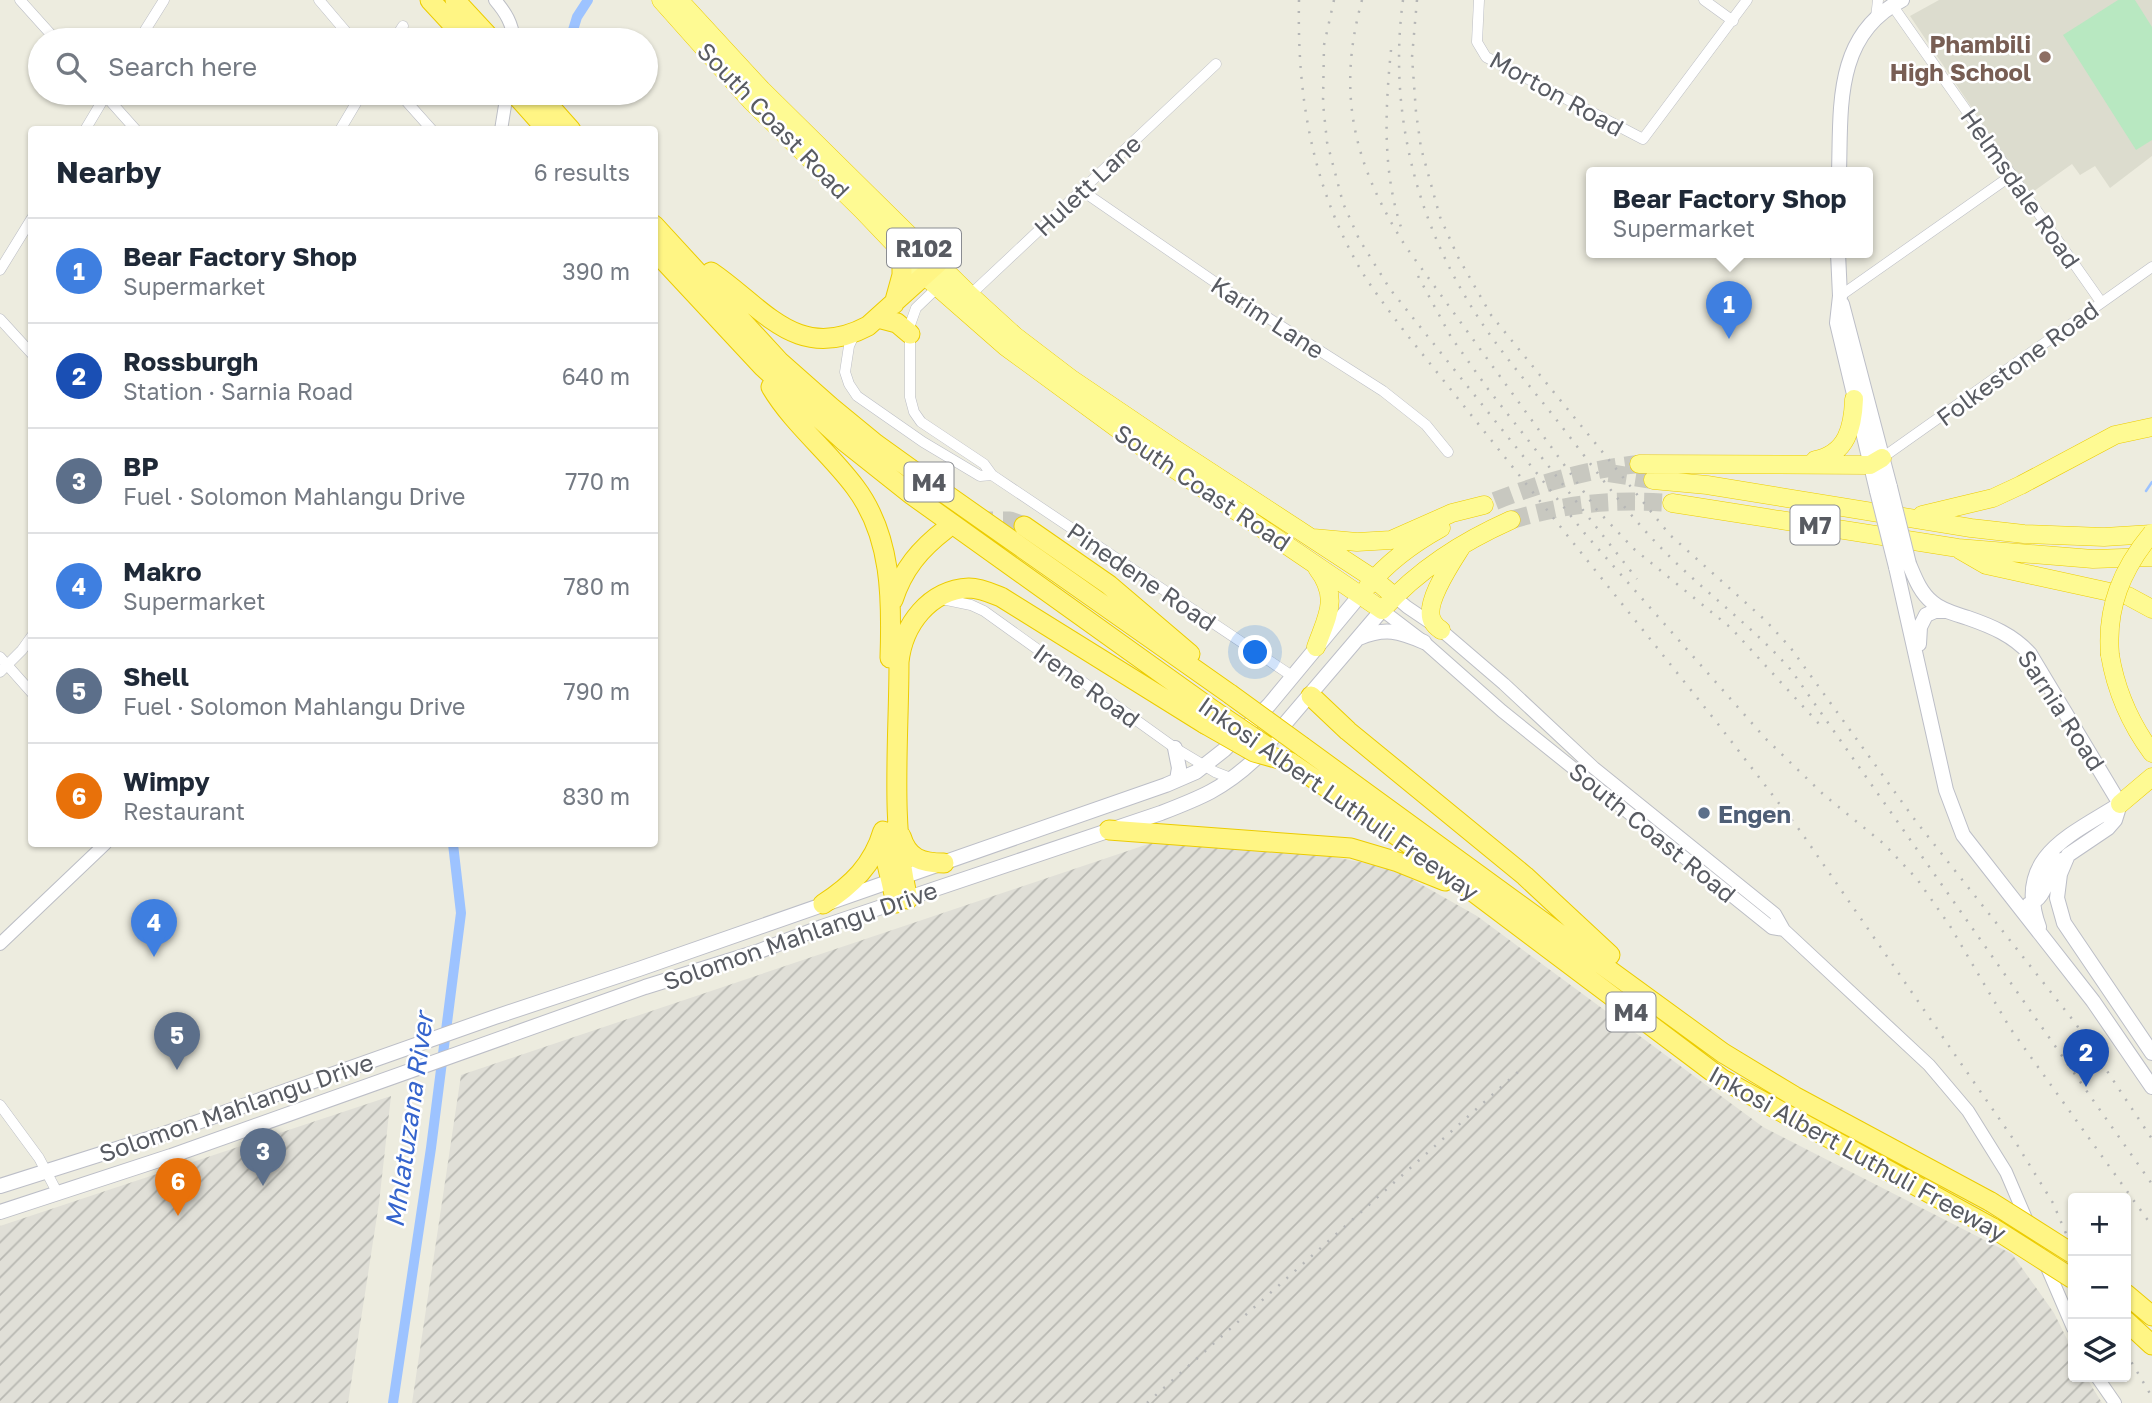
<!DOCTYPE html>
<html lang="en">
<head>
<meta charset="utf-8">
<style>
	:root { --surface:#fff; --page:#f6f6f7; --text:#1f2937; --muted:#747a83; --line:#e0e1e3; --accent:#0b8043 }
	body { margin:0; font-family:"Golos Text",sans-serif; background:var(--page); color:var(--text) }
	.controls { position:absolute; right:21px; bottom:21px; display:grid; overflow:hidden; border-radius:7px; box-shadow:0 2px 5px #0004 }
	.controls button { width:63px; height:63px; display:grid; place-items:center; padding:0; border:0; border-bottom:2px solid var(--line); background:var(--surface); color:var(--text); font:35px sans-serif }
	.you { position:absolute; left:1256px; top:653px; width:24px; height:24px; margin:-18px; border:5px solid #fff; border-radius:50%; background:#1a73e8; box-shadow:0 0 0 10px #1a73e833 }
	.badge { display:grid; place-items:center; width:46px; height:46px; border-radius:50%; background:var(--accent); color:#fff; font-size:23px; font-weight:700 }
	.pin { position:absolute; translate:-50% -58px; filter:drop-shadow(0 2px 4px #0008) }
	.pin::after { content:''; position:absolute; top:37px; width:24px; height:21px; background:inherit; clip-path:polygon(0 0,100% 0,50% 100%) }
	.popup { position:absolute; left:1586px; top:167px; width:287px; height:91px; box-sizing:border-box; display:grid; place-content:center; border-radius:7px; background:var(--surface); filter:drop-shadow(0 2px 5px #0005); font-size:23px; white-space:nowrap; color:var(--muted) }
	.popup b { font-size:26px; color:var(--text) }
	.popup::after { content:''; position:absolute; left:50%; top:100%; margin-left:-14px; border:14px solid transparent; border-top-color:var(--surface) }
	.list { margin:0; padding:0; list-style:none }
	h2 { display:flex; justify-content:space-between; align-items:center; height:91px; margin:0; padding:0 28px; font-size:30px }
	h2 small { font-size:23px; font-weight:400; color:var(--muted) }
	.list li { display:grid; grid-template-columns:46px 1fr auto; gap:21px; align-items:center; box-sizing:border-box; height:105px; padding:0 28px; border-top:2px solid var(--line) }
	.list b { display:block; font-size:26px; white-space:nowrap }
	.list p { margin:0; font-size:23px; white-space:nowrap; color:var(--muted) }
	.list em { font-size:23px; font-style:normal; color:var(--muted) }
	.icon { flex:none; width:38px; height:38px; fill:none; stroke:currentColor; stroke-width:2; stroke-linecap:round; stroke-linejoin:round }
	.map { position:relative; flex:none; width:2152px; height:1403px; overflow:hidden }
	.search { position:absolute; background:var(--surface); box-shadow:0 2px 5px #0004; left:28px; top:28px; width:630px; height:77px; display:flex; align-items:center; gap:18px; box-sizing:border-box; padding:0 24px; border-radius:38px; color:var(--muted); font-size:26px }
	.panel { position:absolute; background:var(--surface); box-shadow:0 2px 5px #0004; left:28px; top:126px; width:630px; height:721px; border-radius:7px }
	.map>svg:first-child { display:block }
	.industrial { fill:url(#industrial-furrows) }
	.education { fill:#dcdcce }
	.green { fill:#b8e8c1 }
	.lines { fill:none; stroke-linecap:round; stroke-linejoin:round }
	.stream { stroke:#9dc3ff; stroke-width:2.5 }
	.canal { stroke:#9dc3ff; stroke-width:10 }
	.trunk-tunnel { stroke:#c8c8c0; stroke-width:18; stroke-dasharray:18 9; stroke-linecap:butt }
	.motorway-tunnel { stroke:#c8c8c0; stroke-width:19; stroke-dasharray:19 10; stroke-linecap:butt }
	.minor-casing { stroke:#bcbec5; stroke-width:11 }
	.tertiary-casing { stroke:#bcbec5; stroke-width:14 }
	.secondary-casing { stroke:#bcbec7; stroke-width:16 }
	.trunk-casing { stroke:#eccc00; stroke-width:19 }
	.motorway-casing { stroke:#eccc00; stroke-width:21 }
	.minor { stroke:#fff; stroke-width:10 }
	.tertiary { stroke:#fff; stroke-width:12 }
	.secondary { stroke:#fff; stroke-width:14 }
	.trunk { stroke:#fefa93; stroke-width:18 }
	.motorway { stroke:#fff584; stroke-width:19 }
	.rail { stroke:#b5b6b6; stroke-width:2.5; stroke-dasharray:2 9; stroke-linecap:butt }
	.secondary-bridge-casing { stroke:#bcbec7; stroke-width:16; stroke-linecap:butt }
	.trunk-bridge-casing { stroke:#eccc00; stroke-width:19; stroke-linecap:butt }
	.motorway-bridge-casing { stroke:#eccc00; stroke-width:21; stroke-linecap:butt }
	.secondary-bridge { stroke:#fff; stroke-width:14 }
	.trunk-bridge { stroke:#fefa93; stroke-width:18 }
	.motorway-bridge { stroke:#fff584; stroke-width:19 }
	.education-dot { fill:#8d6e63; stroke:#fff; stroke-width:2.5 }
	.service-dot { fill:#5c6f8a; stroke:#fff; stroke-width:2.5 }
	.labels { text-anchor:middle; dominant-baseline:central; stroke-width:5; stroke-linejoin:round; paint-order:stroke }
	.shield { fill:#fff; stroke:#8a8c91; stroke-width:2 }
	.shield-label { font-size:23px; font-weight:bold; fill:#585b62 }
	.education-label { font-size:24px; font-weight:bold; fill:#785e54; stroke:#fff; text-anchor:end }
	.street-label { font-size:24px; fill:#585b62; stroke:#fff }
	.service-label { font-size:24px; font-weight:bold; fill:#4e5e75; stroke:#fff; text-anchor:start }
	.water-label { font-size:26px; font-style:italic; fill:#3564cd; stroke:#fff }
</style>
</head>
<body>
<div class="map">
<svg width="2152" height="1403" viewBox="0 0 2152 1403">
	<defs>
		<pattern id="industrial-furrows" width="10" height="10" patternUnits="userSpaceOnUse" patternTransform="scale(1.75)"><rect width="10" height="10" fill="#e0dfd7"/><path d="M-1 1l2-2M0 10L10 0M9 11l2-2" fill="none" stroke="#b8b8b2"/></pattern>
	</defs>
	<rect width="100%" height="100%" fill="#edecdf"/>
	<!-- industrial -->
	<path class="industrial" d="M 1190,830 L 1392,868 L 1477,916 L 1763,1127 L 2012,1254 L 2054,1313 L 2073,1351 L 2073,1377 L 2086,1377 L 2102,1403 L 412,1403 L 461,1075 Z
		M 391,1096 L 379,1203 L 348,1403 L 0,1403 L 0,1226 Z"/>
	<!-- education -->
	<path class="education" d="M 1939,0 L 2152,0 L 2152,156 L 2110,188 L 2095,166 L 2080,175 L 2072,164 L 2030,194 L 1910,16 Z"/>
	<!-- green -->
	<path class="green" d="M 2118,0 L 2135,0 L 2152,27 L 2152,140 L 2136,150 L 2063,35 Z"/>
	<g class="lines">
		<!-- stream -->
		<path class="stream" d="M 2146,491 L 2152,482"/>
		<!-- canal -->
		<path class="canal" d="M 570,40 L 577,17 L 588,0
			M 556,114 L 559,93
			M 393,1403 L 431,1148 L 461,913 L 453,844"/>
		<!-- trunk-tunnel -->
		<path class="trunk-tunnel" d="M 1609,473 L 1653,480
			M 1495,501 C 1541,483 1589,469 1639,464
			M 1511,520 C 1571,503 1610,499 1672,503"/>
		<!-- motorway-tunnel -->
		<path class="motorway-tunnel" d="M 974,521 L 1010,521 L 1024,526"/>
		<defs>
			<path id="minor" d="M 20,0 L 56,40
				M 319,0 L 353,40
				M 1479,0 L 1477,42 L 1486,57 L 1643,139 L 1747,0
				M 1704,0 L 1733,21
				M 1892,5 L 2101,302
				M 1876,18 L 1878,0
				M 139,40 L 164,0
				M 394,40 L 403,26
				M 103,93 L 136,130
				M 399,93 L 432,130
				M 85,130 L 107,93
				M 340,130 L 362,93
				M 1081,190 L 1251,307 L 1383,391 L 1426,425 L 1448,452
				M 0,270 L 32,218
				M 940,285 L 916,308 L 910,325 L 910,397 L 914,412 L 921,422 L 984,464 L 992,475 L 1292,676
				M 969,296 L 1216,64
				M 1840,296 L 2012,175
				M 0,319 L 32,354
				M 855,333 L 849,346 L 845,372 L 849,384 L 857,396 L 923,442 L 980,476 L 992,475
				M 1882,458 L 2152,267
				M 942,599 L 971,605 L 984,611 L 1175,748 L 1215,772 L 1233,779
				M 0,657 L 32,693
				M 0,672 L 22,650 L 32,636
				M 0,1105 L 39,1158 L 57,1192"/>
			<path id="tertiary" d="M 495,0 C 506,13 512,23 514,40
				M 501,130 L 507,93
				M 1394,596 L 1407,607 L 1441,630 L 1504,684 L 1594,768 L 1775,914 L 1784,930 L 1929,1065 L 1968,1111 L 2006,1172 L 2073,1328
				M 1382,610 L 1424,642 L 1502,711 L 1772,928 L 1784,930
				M 0,944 L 105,844
				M 2097,1377 L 2115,1403"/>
			<path id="secondary" d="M 1839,173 C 1841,107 1834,35 1902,0
				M 1838,253 L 1840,296 L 1837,323 L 1877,491
				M 1842,304 L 1890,487
				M 1909,564 C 1915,578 1920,592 1932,602 C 1942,611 1956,614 1968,618 C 1991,626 2013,635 2030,654 L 2120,804 L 2115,820 L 2108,828 L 2068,855 L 2060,874 L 2057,898 L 2064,923 L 2152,1053
				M 1896,567 L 1946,790 L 1963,835 L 2093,1001 L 2152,1087
				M 1359,638 C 1385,627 1399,631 1424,642
				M 1919,644 L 1920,627 L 1926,615 L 1935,611 L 1947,611
				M 1175,748 L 1179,768 L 1177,780
				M 2029,904 C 2048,897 2046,873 2061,860
				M 2039,927 C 2013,857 2071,835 2120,804
				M 0,1186 L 161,1135 L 495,1017 L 639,969 L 1166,785 L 1196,772 L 1224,750 L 1269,705 L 1361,594
				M 0,1212 L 171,1156 L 645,987 L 757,952 L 822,927 L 1161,813 C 1200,798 1223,789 1254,760 L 1382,610"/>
			<path id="trunk" d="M 661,0 L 751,101 L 862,210 L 925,276 L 1006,347 L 1148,451 L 1382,610 C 1419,569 1462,542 1511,520
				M 679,0 L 762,90 L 970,295 L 1015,336 L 1070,378 L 1172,447 L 1374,579 L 1394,596
				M 1815,460 C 1847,454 1853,427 1854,399
				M 1639,464 L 1870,465 L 1882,458
				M 1653,480 L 1707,485 L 1971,528 L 2024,534 L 2104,537 L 2152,534
				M 1672,503 L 1958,548 L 2093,559 L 2152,557
				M 1922,515 L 1993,498 L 2021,485 L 2115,435 L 2152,427
				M 1313,538 L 1357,542 L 1391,540 L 1452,513 L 1484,505
				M 1960,550 L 1986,565 L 2128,596 L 2152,609
				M 1368,586 C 1388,562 1414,543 1441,528
				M 1441,630 C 1438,628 1435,626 1433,622 C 1422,605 1452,562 1462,546
				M 1316,647 C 1327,616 1340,598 1317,568
				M 2110,655 C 2116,691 2130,723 2152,753
				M 2120,804 L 2152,777"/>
			<path id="motorway" d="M 430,0 L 467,40
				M 455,0 L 492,40
				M 514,93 L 547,130
				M 538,93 L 571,130
				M 654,225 L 779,361 L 831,407 L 876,444 L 947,495 L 1230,694
				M 654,250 L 763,367 L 844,441 L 912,495 L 1214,711
				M 711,272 C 763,307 797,364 868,326 L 938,263
				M 894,304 L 902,275 L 902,250
				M 878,318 L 897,323 L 910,334
				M 771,387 C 793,424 829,452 855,487 C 892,536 892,599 890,658
				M 1024,526 L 1109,585 L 1190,654
				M 893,600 C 903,569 920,549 946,529
				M 1311,696 L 1348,731 L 1525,876 L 1610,955
				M 1303,747 L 1723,1053 L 1794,1096 L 1991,1202
				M 1290,762 L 1419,851 L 1722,1079 L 1993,1228
				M 1109,830 L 1351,848 L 1398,862 L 1445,881
				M 887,832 L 887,864 L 896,903
				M 901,836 C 908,859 922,863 944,863
				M 908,899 C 890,824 899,739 899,662 C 903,625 929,590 969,588 C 980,588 991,593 1001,597 L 1205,724
				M 823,904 C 852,885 873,865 883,831
				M 2126,1294 L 2152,1316
				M 2126,1321 L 2152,1345"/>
		</defs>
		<!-- minor casing -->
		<use href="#minor" class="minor-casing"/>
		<!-- tertiary casing -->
		<use href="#tertiary" class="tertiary-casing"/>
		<!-- secondary casing -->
		<use href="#secondary" class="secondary-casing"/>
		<!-- trunk casing -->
		<use href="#trunk" class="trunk-casing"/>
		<!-- motorway casing -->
		<use href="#motorway" class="motorway-casing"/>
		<!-- minor -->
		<use href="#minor" class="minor"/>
		<!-- tertiary -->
		<use href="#tertiary" class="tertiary"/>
		<!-- secondary -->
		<use href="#secondary" class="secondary"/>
		<!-- trunk -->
		<use href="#trunk" class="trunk"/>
		<!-- motorway -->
		<use href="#motorway" class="motorway"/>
		<!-- rail -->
		<path class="rail" d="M 1299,0 C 1297,93 1311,182 1358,265 C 1371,288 1388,309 1404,331 L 1718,724 L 1801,832 L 2016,1143 L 2053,1203 L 2073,1250
			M 1334,0 L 1324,45 L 1323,103 L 1327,142 L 1343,203 L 1359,239 L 1390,289 L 1586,535 L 1765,738 L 1824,795 L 1884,844 L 1917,879 L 1950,926 L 2010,1028 L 2152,1226
			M 1362,0 C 1336,95 1354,165 1406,247 L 1597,510 L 1634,549 L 1731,628 L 1821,726
			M 1403,0 C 1388,110 1416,221 1476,314 C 1500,352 1531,387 1559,423 C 1594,468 1627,514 1667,554 C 1707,594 1753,627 1791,670 L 2152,1184
			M 1417,0 L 1412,57 L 1416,112 L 1421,148 L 1440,217 L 1458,257 L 1491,315 L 1670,535 L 1765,620 L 1790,647 L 1915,820 L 2076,1024 L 2152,1139
			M 1391,50 C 1385,111 1382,174 1403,233
			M 1418,276 L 1451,337 L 1488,389 L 1637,579
			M 2126,1353 L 2152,1397
			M 1147,1403 L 1519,1071"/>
		<defs>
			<path id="secondary-bridge" d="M 1890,487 L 1909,564
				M 1877,491 L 1896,567"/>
			<path id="trunk-bridge" d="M 2110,655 C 2106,607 2122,569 2152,533"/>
			<path id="motorway-bridge" d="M 1230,694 L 1303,747
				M 1214,711 L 1266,746
				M 1205,724 L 1254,752 L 1290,762
				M 1991,1202 L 2073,1254
				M 1993,1228 L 2073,1279"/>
		</defs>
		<!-- secondary-bridge casing -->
		<use href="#secondary-bridge" class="secondary-bridge-casing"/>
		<!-- trunk-bridge casing -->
		<use href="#trunk-bridge" class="trunk-bridge-casing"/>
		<!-- motorway-bridge casing -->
		<use href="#motorway-bridge" class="motorway-bridge-casing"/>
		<!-- secondary-bridge -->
		<use href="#secondary-bridge" class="secondary-bridge"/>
		<!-- trunk-bridge -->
		<use href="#trunk-bridge" class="trunk-bridge"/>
		<!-- motorway-bridge -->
		<use href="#motorway-bridge" class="motorway-bridge"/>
	</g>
	<!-- markers -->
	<circle class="education-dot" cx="2045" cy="57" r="7"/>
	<circle class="service-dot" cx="1704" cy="813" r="7"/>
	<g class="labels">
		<!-- shield labels -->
		<g class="shield">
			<rect x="887" y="228.5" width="74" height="39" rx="5"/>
			<rect x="904.5" y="462.5" width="49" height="39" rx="5"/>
			<rect x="1790.5" y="505.5" width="49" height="39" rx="5"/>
			<rect x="1606.5" y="992.5" width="49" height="39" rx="5"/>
		</g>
		<g class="shield-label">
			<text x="924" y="248">R102</text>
			<text x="929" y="482">M4</text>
			<text x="1815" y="525">M7</text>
			<text x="1631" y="1012">M4</text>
		</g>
		<!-- education labels -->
		<g class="education-label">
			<text x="2031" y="43">Phambili<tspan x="2031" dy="28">High School</tspan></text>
		</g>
		<!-- street labels -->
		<g class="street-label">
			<text transform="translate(1557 93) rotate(29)">Morton Road</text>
			<text transform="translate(774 120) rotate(46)">South Coast Road</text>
			<text transform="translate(1087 185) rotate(-43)">Hulett Lane</text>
			<text transform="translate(2021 188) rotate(55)">Helmsdale Road</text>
			<text transform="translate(1268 317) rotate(33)">Karim Lane</text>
			<text transform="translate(2017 363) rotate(-36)">Folkestone Road</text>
			<text transform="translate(1203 487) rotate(34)">South Coast Road</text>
			<text transform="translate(1142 576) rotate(34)">Pinedene Road</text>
			<text transform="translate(1087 685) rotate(36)">Irene Road</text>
			<text transform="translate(2062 710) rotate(57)">Sarnia Road</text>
			<text transform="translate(1339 798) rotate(35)">Inkosi Albert Luthuli Freeway</text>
			<text transform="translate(1653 832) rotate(39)">South Coast Road</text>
			<text transform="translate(800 935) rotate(-19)">Solomon Mahlangu Drive</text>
			<text transform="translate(236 1107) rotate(-19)">Solomon Mahlangu Drive</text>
			<text transform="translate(1858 1153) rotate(29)">Inkosi Albert Luthuli Freeway</text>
		</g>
		<!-- service labels -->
		<g class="service-label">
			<text x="1718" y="813">Engen</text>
		</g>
		<!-- water labels -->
		<g class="water-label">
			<text transform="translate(409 1120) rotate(-82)">Mhlatuzana River</text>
		</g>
	</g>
</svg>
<div class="controls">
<button>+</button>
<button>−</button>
<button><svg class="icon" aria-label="layers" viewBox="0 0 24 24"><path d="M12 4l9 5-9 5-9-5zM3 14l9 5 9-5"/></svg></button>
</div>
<div class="you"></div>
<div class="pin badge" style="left:1729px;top:339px;background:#3f7fe0">1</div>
<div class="popup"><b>Bear Factory Shop</b>Supermarket</div>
<div class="pin badge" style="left:2086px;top:1087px;background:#1a4fb4">2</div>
<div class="pin badge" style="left:263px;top:1186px;background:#5c6f8a">3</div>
<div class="pin badge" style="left:154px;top:957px;background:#3f7fe0">4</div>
<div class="pin badge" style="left:177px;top:1070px;background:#5c6f8a">5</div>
<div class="pin badge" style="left:178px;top:1216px;background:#e8710a">6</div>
<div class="search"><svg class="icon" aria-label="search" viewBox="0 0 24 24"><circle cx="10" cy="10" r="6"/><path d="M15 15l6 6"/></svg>Search here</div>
<section class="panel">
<h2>Nearby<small>6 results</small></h2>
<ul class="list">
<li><span class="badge" style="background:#3f7fe0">1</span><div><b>Bear Factory Shop</b><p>Supermarket</p></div><em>390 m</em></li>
<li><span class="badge" style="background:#1a4fb4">2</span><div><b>Rossburgh</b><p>Station · Sarnia Road</p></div><em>640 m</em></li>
<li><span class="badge" style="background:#5c6f8a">3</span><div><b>BP</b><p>Fuel · Solomon Mahlangu Drive</p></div><em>770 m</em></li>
<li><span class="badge" style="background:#3f7fe0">4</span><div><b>Makro</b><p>Supermarket</p></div><em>780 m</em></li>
<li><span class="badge" style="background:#5c6f8a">5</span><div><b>Shell</b><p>Fuel · Solomon Mahlangu Drive</p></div><em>790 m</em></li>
<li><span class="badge" style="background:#e8710a">6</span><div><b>Wimpy</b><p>Restaurant</p></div><em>830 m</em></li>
</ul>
</section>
</div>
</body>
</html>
